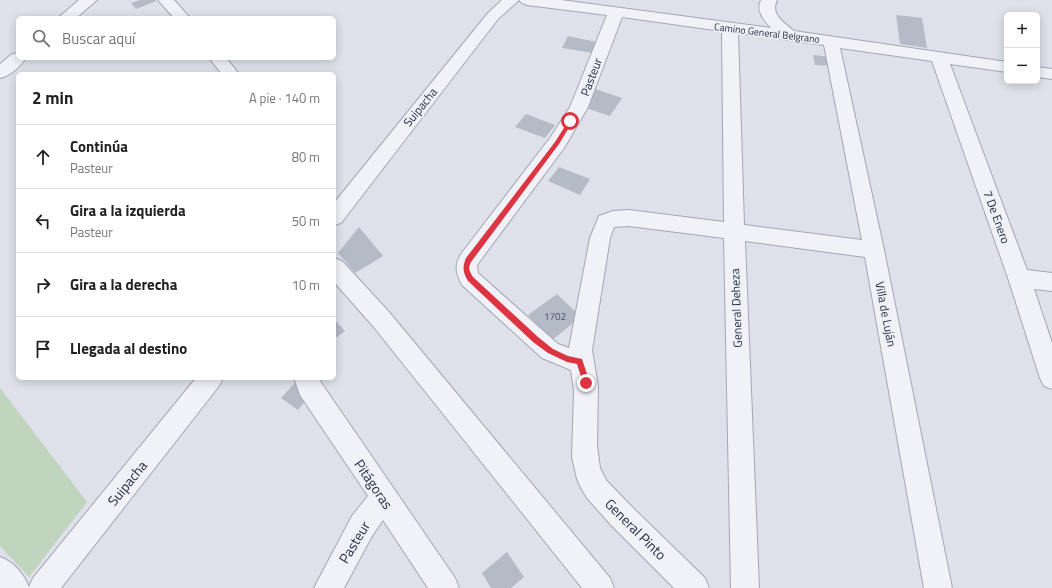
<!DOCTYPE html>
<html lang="es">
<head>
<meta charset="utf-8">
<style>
	:root { --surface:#fff; --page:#f6f6f6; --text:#222; --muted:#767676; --line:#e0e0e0 }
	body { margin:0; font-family:"Titillium Web",sans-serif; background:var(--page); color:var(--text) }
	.controls { position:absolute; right:12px; top:12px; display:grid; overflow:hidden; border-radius:6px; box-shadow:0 2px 10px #0003 }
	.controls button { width:36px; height:36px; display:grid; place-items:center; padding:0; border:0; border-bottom:1px solid var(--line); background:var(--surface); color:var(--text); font:20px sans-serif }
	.stop { position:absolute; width:12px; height:12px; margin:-9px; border:3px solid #dc3440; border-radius:50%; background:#fff }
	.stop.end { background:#dc3440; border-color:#fff; box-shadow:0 1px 4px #0008 }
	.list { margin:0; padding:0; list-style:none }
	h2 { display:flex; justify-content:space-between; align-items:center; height:52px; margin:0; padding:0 16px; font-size:17px }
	h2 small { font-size:13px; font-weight:400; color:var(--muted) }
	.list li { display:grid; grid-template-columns:26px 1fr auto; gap:12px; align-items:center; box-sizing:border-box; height:64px; padding:0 16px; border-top:1px solid var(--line) }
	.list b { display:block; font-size:15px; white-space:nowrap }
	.list p { margin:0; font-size:13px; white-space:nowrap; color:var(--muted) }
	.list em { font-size:13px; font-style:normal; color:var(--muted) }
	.icon { flex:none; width:22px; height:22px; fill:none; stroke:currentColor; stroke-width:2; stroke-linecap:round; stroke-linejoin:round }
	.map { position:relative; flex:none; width:1052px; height:588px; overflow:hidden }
	.search { position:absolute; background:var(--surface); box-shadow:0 2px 10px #0003; left:16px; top:16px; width:320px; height:44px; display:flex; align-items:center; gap:10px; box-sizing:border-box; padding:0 14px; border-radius:6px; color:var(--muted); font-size:15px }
	.panel { position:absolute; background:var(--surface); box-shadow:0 2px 10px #0003; left:16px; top:72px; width:320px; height:308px; border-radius:6px }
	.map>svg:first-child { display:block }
	.green { fill:#c1d4be }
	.building { fill:#b4bac6 }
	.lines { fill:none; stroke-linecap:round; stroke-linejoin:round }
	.minor-casing { stroke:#a3a7b3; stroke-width:2 }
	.minor { fill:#f1f2f7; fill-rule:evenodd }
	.route { fill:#dc3440 }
	.labels { text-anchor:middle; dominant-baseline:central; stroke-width:3.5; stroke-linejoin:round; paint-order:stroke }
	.far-street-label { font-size:10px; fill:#252d41; stroke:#edf0f6 }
	.number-label { font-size:10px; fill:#495062 }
	.street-label { font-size:12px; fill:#252d41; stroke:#edf0f6 }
	.near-street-label { font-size:14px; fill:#252d41; stroke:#edf0f6 }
</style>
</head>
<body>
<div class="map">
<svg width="1052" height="588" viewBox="0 0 1052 588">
	<rect width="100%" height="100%" fill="#dee1e9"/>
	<!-- green -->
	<path class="green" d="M 0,388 L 87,502 L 29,577 L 0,546 Z"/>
	<!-- building -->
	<path class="building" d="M 140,0 L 155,0 L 156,1 L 136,9 L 131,3 Z
		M 896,15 L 922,18 L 927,48 L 900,44 Z
		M 568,36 L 596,42 L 592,53 L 562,48 Z
		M 813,55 L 833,57 L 835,66 L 815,65 Z
		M 595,89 L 622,98 L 610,116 L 583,107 Z
		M 526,114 L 555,125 L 545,138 L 515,127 Z
		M 559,167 L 590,179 L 580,195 L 548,181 Z
		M 359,227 L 383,256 L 355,273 L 338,253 Z
		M 557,294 L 581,317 L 552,340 L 528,315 Z
		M 335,320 L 345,331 L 334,339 L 334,321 Z
		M 295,383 L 304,403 L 298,410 L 281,398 Z
		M 507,552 L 524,577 L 511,588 L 491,588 L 482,573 Z"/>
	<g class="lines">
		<defs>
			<path id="minor" d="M 79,0 L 97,0 L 76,18 L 58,18 Z
				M 158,0 L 174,0 L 190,18 L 174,18 Z
				M 502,0 L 519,0 L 498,19 L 341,223 L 334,225 L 334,203 L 488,13 Z
				M 519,0 L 561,0 L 771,28 C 763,19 756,11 761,0 L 777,0 C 770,15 784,22 794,31 L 1007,62 L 1007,72 L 950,64 L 1027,270 L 1052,273 L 1052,291 L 1034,289 L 1052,343 L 1052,389 L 1044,386 L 1040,378 L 1008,278 L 932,61 L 840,48 L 884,250 L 952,588 L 924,588 L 865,257 L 745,241 L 759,588 L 731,588 L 724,238 L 629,226 L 614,227 L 610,238 L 592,350 L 598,386 L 597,446 L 600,468 L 606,480 L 631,506 L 705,578 L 709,588 L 674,588 L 611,525 L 587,498 L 581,488 L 577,479 L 572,457 L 574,391 L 571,370 L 542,358 L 462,285 C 456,273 454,266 461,254 L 550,138 L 570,107 L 607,15 L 527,5 L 522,3 ZM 622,17 L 722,31 L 724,222 L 629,210 L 613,211 L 599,216 L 590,238 L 569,348 L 558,344 L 478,273 L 477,265 L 564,148 L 588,107 ZM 738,33 L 824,45 L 862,240 L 744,225 Z
				M 18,53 L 18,58 L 26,58 C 21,66 10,76 0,78 L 0,64 L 12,54 Z
				M 209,58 L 226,58 L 239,74 L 222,74 Z
				M 1037,67 L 1052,69 L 1052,79 L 1037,77 Z
				M 334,258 L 342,261 L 389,312 L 610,578 L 614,588 L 582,588 L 373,326 L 334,282 Z
				M 196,378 L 223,378 L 219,386 L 61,588 L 0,588 L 0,557 C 14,562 23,573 29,587 L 33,578 Z
				M 294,378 L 318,378 L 455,578 L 459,588 L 428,588 L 383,520 L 372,536 L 344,588 L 314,588 L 352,516 L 368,496 L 300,395 Z"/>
		</defs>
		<!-- minor casing -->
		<use href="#minor" class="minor-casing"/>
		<!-- minor -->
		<use href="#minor" class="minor"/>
	</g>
	<!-- route -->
	<path class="route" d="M 569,120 L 573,121 L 559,144 L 471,262 C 468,268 469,271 473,277 L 538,337 L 553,349 L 568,356 L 582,359 L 590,383 L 586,386 L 583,383 L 577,364 L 567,362 L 548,353 L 533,342 L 468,281 C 463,272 462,268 466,258 L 555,142 Z"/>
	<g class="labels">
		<!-- far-street labels -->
		<g class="far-street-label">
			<text transform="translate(767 33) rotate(7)">Camino General Belgrano</text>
		</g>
		<!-- number labels -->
		<g class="number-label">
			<text x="555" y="316">1702</text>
		</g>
		<!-- street labels -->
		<g class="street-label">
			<text transform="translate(591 77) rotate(-69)">Pasteur</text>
			<text transform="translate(420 107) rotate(-51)">Suipacha</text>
			<text transform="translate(997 217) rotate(70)">7 De Enero</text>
			<text transform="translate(736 308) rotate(-92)">General Deheza</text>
			<text transform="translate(886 314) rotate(79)">Villa de Luján</text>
		</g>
		<!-- near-street labels -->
		<g class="near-street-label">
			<text transform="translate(127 483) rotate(-51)">Suipacha</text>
			<text transform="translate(374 484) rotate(56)">Pitágoras</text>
			<text transform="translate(636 529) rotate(45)">General Pinto</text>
			<text transform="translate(354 542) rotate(-59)">Pasteur</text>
		</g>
	</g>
</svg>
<div class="controls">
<button>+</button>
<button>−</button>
</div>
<div class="stop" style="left:570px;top:121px"></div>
<div class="stop end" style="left:586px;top:383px"></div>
<div class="search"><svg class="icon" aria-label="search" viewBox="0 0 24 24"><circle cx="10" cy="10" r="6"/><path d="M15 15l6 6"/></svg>Buscar aquí</div>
<section class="panel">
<h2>2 min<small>A pie · 140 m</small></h2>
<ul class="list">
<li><svg class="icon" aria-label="ahead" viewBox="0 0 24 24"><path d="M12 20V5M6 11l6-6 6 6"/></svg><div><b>Continúa</b><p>Pasteur</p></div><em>80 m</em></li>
<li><svg class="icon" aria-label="left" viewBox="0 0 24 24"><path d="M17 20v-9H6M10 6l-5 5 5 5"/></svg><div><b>Gira a la izquierda</b><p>Pasteur</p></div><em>50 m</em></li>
<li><svg class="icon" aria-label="right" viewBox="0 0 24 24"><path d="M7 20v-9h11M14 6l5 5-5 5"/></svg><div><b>Gira a la derecha</b></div><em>10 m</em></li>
<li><svg class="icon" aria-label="arrive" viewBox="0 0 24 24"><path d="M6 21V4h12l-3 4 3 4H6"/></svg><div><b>Llegada al destino</b></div></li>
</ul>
</section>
</div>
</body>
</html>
